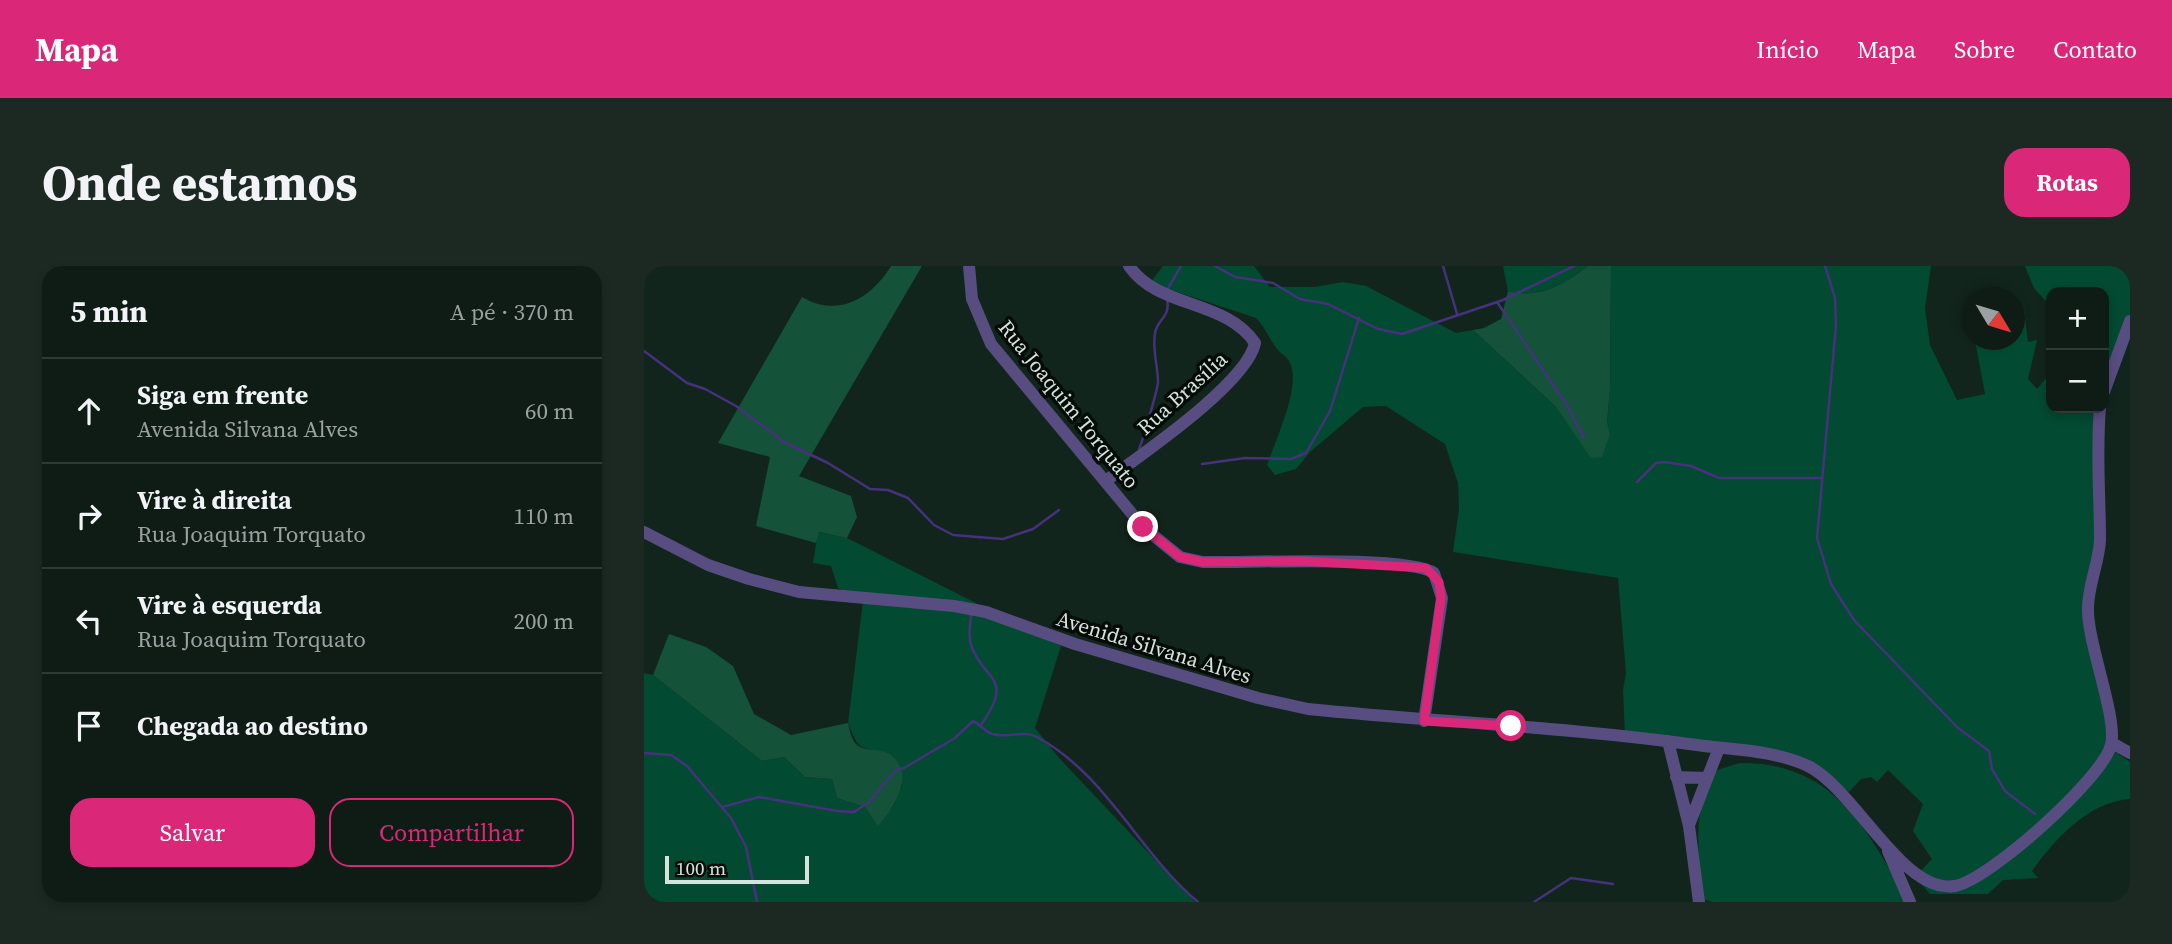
<!DOCTYPE html>
<html lang="pt">
<head>
<meta charset="utf-8">
<style>
	:root { --surface:#0e1c15; --page:#1c2922; --text:#f1f3f6; --muted:#9ba1a0; --line:#2e3a34; --accent:#db2777 }
	body { margin:0; font-family:"Source Serif 4",serif; background:var(--page); color:var(--text) }
	.controls { position:absolute; right:21px; top:21px; display:grid; overflow:hidden; border-radius:14px; box-shadow:0 4px 10px #0003 }
	.controls button { width:63px; height:63px; display:grid; place-items:center; padding:0; border:0; border-bottom:2px solid var(--line); background:var(--surface); color:var(--text); font:35px sans-serif }
	.compass { position:absolute; left:1318px; top:21px; width:63px; height:63px; border-radius:50%; background:var(--surface); box-shadow:0 4px 10px #0003; rotate:128deg }
	.scale { position:absolute; left:21px; bottom:18px; width:144px; box-sizing:border-box; padding-left:7px; border:4px solid #d6e2dc; border-top:0; font-size:19px; line-height:24px; white-space:nowrap; color:#d6e2dc; -webkit-text-stroke:5px #050c08; paint-order:stroke }
	.stop { position:absolute; width:21px; height:21px; margin:-16px; border:5px solid #db2777; border-radius:50%; background:#fff }
	.stop.end { background:#db2777; border-color:#fff; box-shadow:0 2px 7px #0008 }
	.list { margin:0; padding:0; list-style:none }
	h2 { display:flex; justify-content:space-between; align-items:center; height:91px; margin:0; padding:0 28px; font-size:30px }
	h2 small { font-size:23px; font-weight:400; color:var(--muted) }
	.list li { display:grid; grid-template-columns:46px 1fr auto; gap:21px; align-items:center; box-sizing:border-box; height:105px; padding:0 28px; border-top:2px solid var(--line) }
	.list b { display:block; font-size:26px; white-space:nowrap }
	.list p { margin:0; font-size:23px; white-space:nowrap; color:var(--muted) }
	.list em { font-size:23px; font-style:normal; color:var(--muted) }
	.actions { display:flex; gap:14px; padding:21px 28px }
	.actions a { flex:1; padding:16px 0; border:2px solid var(--accent); border-radius:21px; text-align:center; font-size:24px; color:var(--accent) }
	.actions .main { background:var(--accent); color:#fff }
	.icon { flex:none; width:38px; height:38px; fill:none; stroke:currentColor; stroke-width:2; stroke-linecap:round; stroke-linejoin:round }
	.map { position:relative; flex:none; width:1486px; height:636px; overflow:hidden; border-radius:21px }
	header { display:flex; align-items:center; gap:42px; box-sizing:border-box; height:98px; padding:0 35px; background:var(--accent); color:#fff }
	header strong { font-size:33px }
	nav { display:flex; gap:38px; margin-inline-start:auto; font-size:24px }
	.intro { display:flex; align-items:center; justify-content:space-between; box-sizing:border-box; height:168px; padding:0 42px }
	h1 { margin:0; font-size:49px }
	.button { padding:18px 32px; border-radius:21px; background:var(--accent); color:#fff; font-size:24px; font-weight:700 }
	main { display:flex; gap:42px; padding:0 42px }
	aside { flex:1; background:var(--surface); border-radius:21px; box-shadow:0 4px 10px #0003 }
	.map>svg:first-child { display:block }
	.green { fill:#034a32 }
	.forest { fill:#14523a }
	.lines { fill:none; stroke-linecap:round; stroke-linejoin:round }
	.stream { stroke:#46317d; stroke-width:2.5 }
	.minor { stroke:#584d80; stroke-width:12 }
	.route { stroke:#db2777; stroke-width:9 }
	.labels { text-anchor:middle; dominant-baseline:central; stroke-width:7; stroke-linejoin:round; paint-order:stroke }
	.street-label { font-size:21px; fill:#d6e2dc; stroke:#050c08 }
</style>
</head>
<body>
<header>
<strong>Mapa</strong>
<nav><a>Início</a><a>Mapa</a><a>Sobre</a><a>Contato</a></nav>
</header>
<div class="intro"><h1>Onde estamos</h1><a class="button">Rotas</a></div>
<main>
<aside>
<h2>5 min<small>A pé · 370 m</small></h2>
<ul class="list">
<li><svg class="icon" aria-label="ahead" viewBox="0 0 24 24"><path d="M12 20V5M6 11l6-6 6 6"/></svg><div><b>Siga em frente</b><p>Avenida Silvana Alves</p></div><em>60 m</em></li>
<li><svg class="icon" aria-label="right" viewBox="0 0 24 24"><path d="M7 20v-9h11M14 6l5 5-5 5"/></svg><div><b>Vire à direita</b><p>Rua Joaquim Torquato</p></div><em>110 m</em></li>
<li><svg class="icon" aria-label="left" viewBox="0 0 24 24"><path d="M17 20v-9H6M10 6l-5 5 5 5"/></svg><div><b>Vire à esquerda</b><p>Rua Joaquim Torquato</p></div><em>200 m</em></li>
<li><svg class="icon" aria-label="arrive" viewBox="0 0 24 24"><path d="M6 21V4h12l-3 4 3 4H6"/></svg><div><b>Chegada ao destino</b></div></li>
</ul>
<div class="actions"><a class="main">Salvar</a><a>Compartilhar</a></div>
</aside>
<div class="map">
<svg width="1486" height="636" viewBox="0 0 1486 636">
	<rect width="100%" height="100%" fill="#12251c"/>
	<!-- green -->
	<path class="green" d="M 519,0 L 610,0 L 626,21 L 671,21 L 699,16 L 722,20 L 812,67 L 829,64 L 911,140 L 948,192 L 966,168 L 963,156 L 966,123 L 967,0 L 1287,0 L 1281,42 L 1286,79 L 1313,134 L 1341,128 L 1331,74 L 1370,74 L 1371,46 L 1380,43 L 1384,76 L 1393,74 L 1384,113 L 1393,123 L 1407,106 L 1407,142 L 1457,142 L 1449,311 L 1442,348 L 1470,485 L 1486,496 L 1486,533 C 1444,536 1411,573 1388,605 L 1394,612 L 1359,614 L 1344,628 L 1286,628 L 1271,611 L 1288,593 L 1269,565 L 1279,538 L 1244,504 L 1233,516 L 1227,511 L 1217,513 L 1205,526 L 1180,506 L 1153,492 L 981,469 L 979,424 L 982,407 L 974,312 L 809,286 L 815,243 L 814,217 L 801,178 L 742,140 L 719,141 L 666,186 L 652,203 L 631,209 L 623,199 C 631,175 659,117 645,95 C 642,90 636,87 633,83 C 625,73 622,62 612,52 L 506,17 Z
		M 859,0 L 944,0 C 919,19 896,33 864,25 Z
		M 1381,0 L 1486,0 L 1486,55 L 1460,126 L 1460,26 L 1407,26 L 1407,41 L 1390,22 Z
		M 174,266 L 203,272 L 417,380 L 391,462 L 416,493 L 551,636 L 0,636 L 0,407 L 9,409 L 118,495 L 140,491 L 161,511 L 188,513 L 193,532 L 221,541 L 234,559 L 250,539 L 258,520 L 244,487 C 213,480 216,486 204,457 L 219,335 L 194,322 L 187,300 L 169,297 Z
		M 1095,497 C 1192,496 1222,564 1265,636 L 1069,636 L 1057,633 C 1055,605 1048,524 1070,506 C 1076,502 1088,500 1095,497 Z"/>
	<!-- forest -->
	<path class="forest" d="M 247,0 L 278,0 L 155,210 L 207,230 L 213,251 L 203,272 L 175,266 L 172,277 L 112,260 L 126,191 L 74,177 L 158,31 C 193,52 227,33 247,0 Z
		M 944,0 L 967,0 L 966,123 L 963,156 L 966,168 L 958,191 L 947,192 L 911,140 L 829,64 L 840,62 L 857,53 L 864,25 C 896,33 919,19 944,0 Z
		M 25,368 L 62,381 L 89,400 L 110,448 L 147,469 L 204,457 C 206,464 207,473 212,478 C 220,486 234,482 244,487 C 274,506 250,542 234,560 L 221,541 L 193,532 L 188,513 L 161,511 L 140,491 L 118,495 L 9,409 Z"/>
	<g class="lines">
		<!-- stream -->
		<path class="stream" d="M 571,0 L 591,11 L 629,17 L 656,33 L 684,38 L 734,63 L 758,68 L 859,34 L 930,0
			M 799,0 L 813,48
			M 1181,0 L 1191,32 L 1192,59 L 1173,272 L 1187,318 L 1210,354 L 1314,462 L 1345,485 L 1348,503 L 1361,525 L 1391,548
			M 523,24 L 537,0
			M 853,36 L 924,141 L 940,172
			M 0,85 L 43,117 L 61,123 L 92,140 L 140,176 L 184,197 L 226,223 L 244,224 L 264,232 L 290,259 L 309,269 L 359,273 L 389,263 L 415,244
			M 495,183 C 498,177 514,122 514,116 C 514,100 508,84 511,67 C 513,54 527,50 523,34
			M 558,198 L 601,192 L 647,193 L 662,187 L 686,145 L 715,52
			M 993,216 L 1012,197 L 1020,196 L 1047,200 L 1075,212 L 1178,212
			M 327,350 C 326,359 324,370 327,379 C 339,416 372,409 337,459
			M 0,487 L 27,489 L 43,500 L 87,552 L 102,581 L 113,636
			M 78,541 L 115,531 L 193,545 L 210,546 L 225,536 L 252,504 L 260,502 L 311,472 L 329,455 C 336,458 339,464 346,467 C 361,474 378,463 393,471 C 462,508 496,588 554,636
			M 890,636 L 927,612 L 969,618"/>
		<!-- minor -->
		<path class="minor" d="M 325,0 L 328,33 L 347,78 L 499,261 L 536,291 L 559,296 C 601,297 763,289 790,307 L 798,332 L 780,455
			M 1460,126 L 1486,55
			M 463,214 C 498,188 603,117 611,77 C 581,33 515,43 485,0
			M 0,266 L 64,299 L 105,313 L 155,326 L 310,340 L 342,346 L 431,378 L 614,432 L 664,443 C 793,456 924,461 1053,479 C 1090,484 1130,484 1164,500 C 1211,523 1259,629 1311,620 C 1345,614 1459,512 1467,479 C 1474,452 1443,377 1444,342 C 1444,319 1455,297 1456,274 C 1456,230 1452,186 1456,142
			M 1024,475 L 1045,560 L 1055,636
			M 1468,477 L 1486,487
			M 1032,511 L 1063,512
			M 1045,559 L 1075,482
			M 1244,585 L 1266,636"/>
	</g>
	<g class="lines">
		<!-- route -->
		<path class="route" d="M 499,261 L 536,291 L 559,296 L 657,295 L 782,302 L 795,316 L 797,332 L 780,455 L 867,460"/>
	</g>
	<g class="labels">
		<!-- street labels -->
		<g class="street-label">
			<text transform="translate(538 127) rotate(-42)">Rua Brasília</text>
			<text transform="translate(425 138) rotate(51)">Rua Joaquim Torquato</text>
			<text transform="translate(510 381) rotate(17)">Avenida Silvana Alves</text>
		</g>
	</g>
</svg>
<div class="controls">
<button>+</button>
<button>−</button>
</div>
<svg class="compass" viewBox="-18 -18 36 36"><path d="M0-13l5 13h-10z" fill="#e53935"/><path d="M0 13l5-13h-10z" fill="#9ba1a0"/></svg>
<div class="scale">100 m</div>
<div class="stop" style="left:867px;top:460px"></div>
<div class="stop end" style="left:499px;top:261px"></div>
</div>
</main>
</body>
</html>
